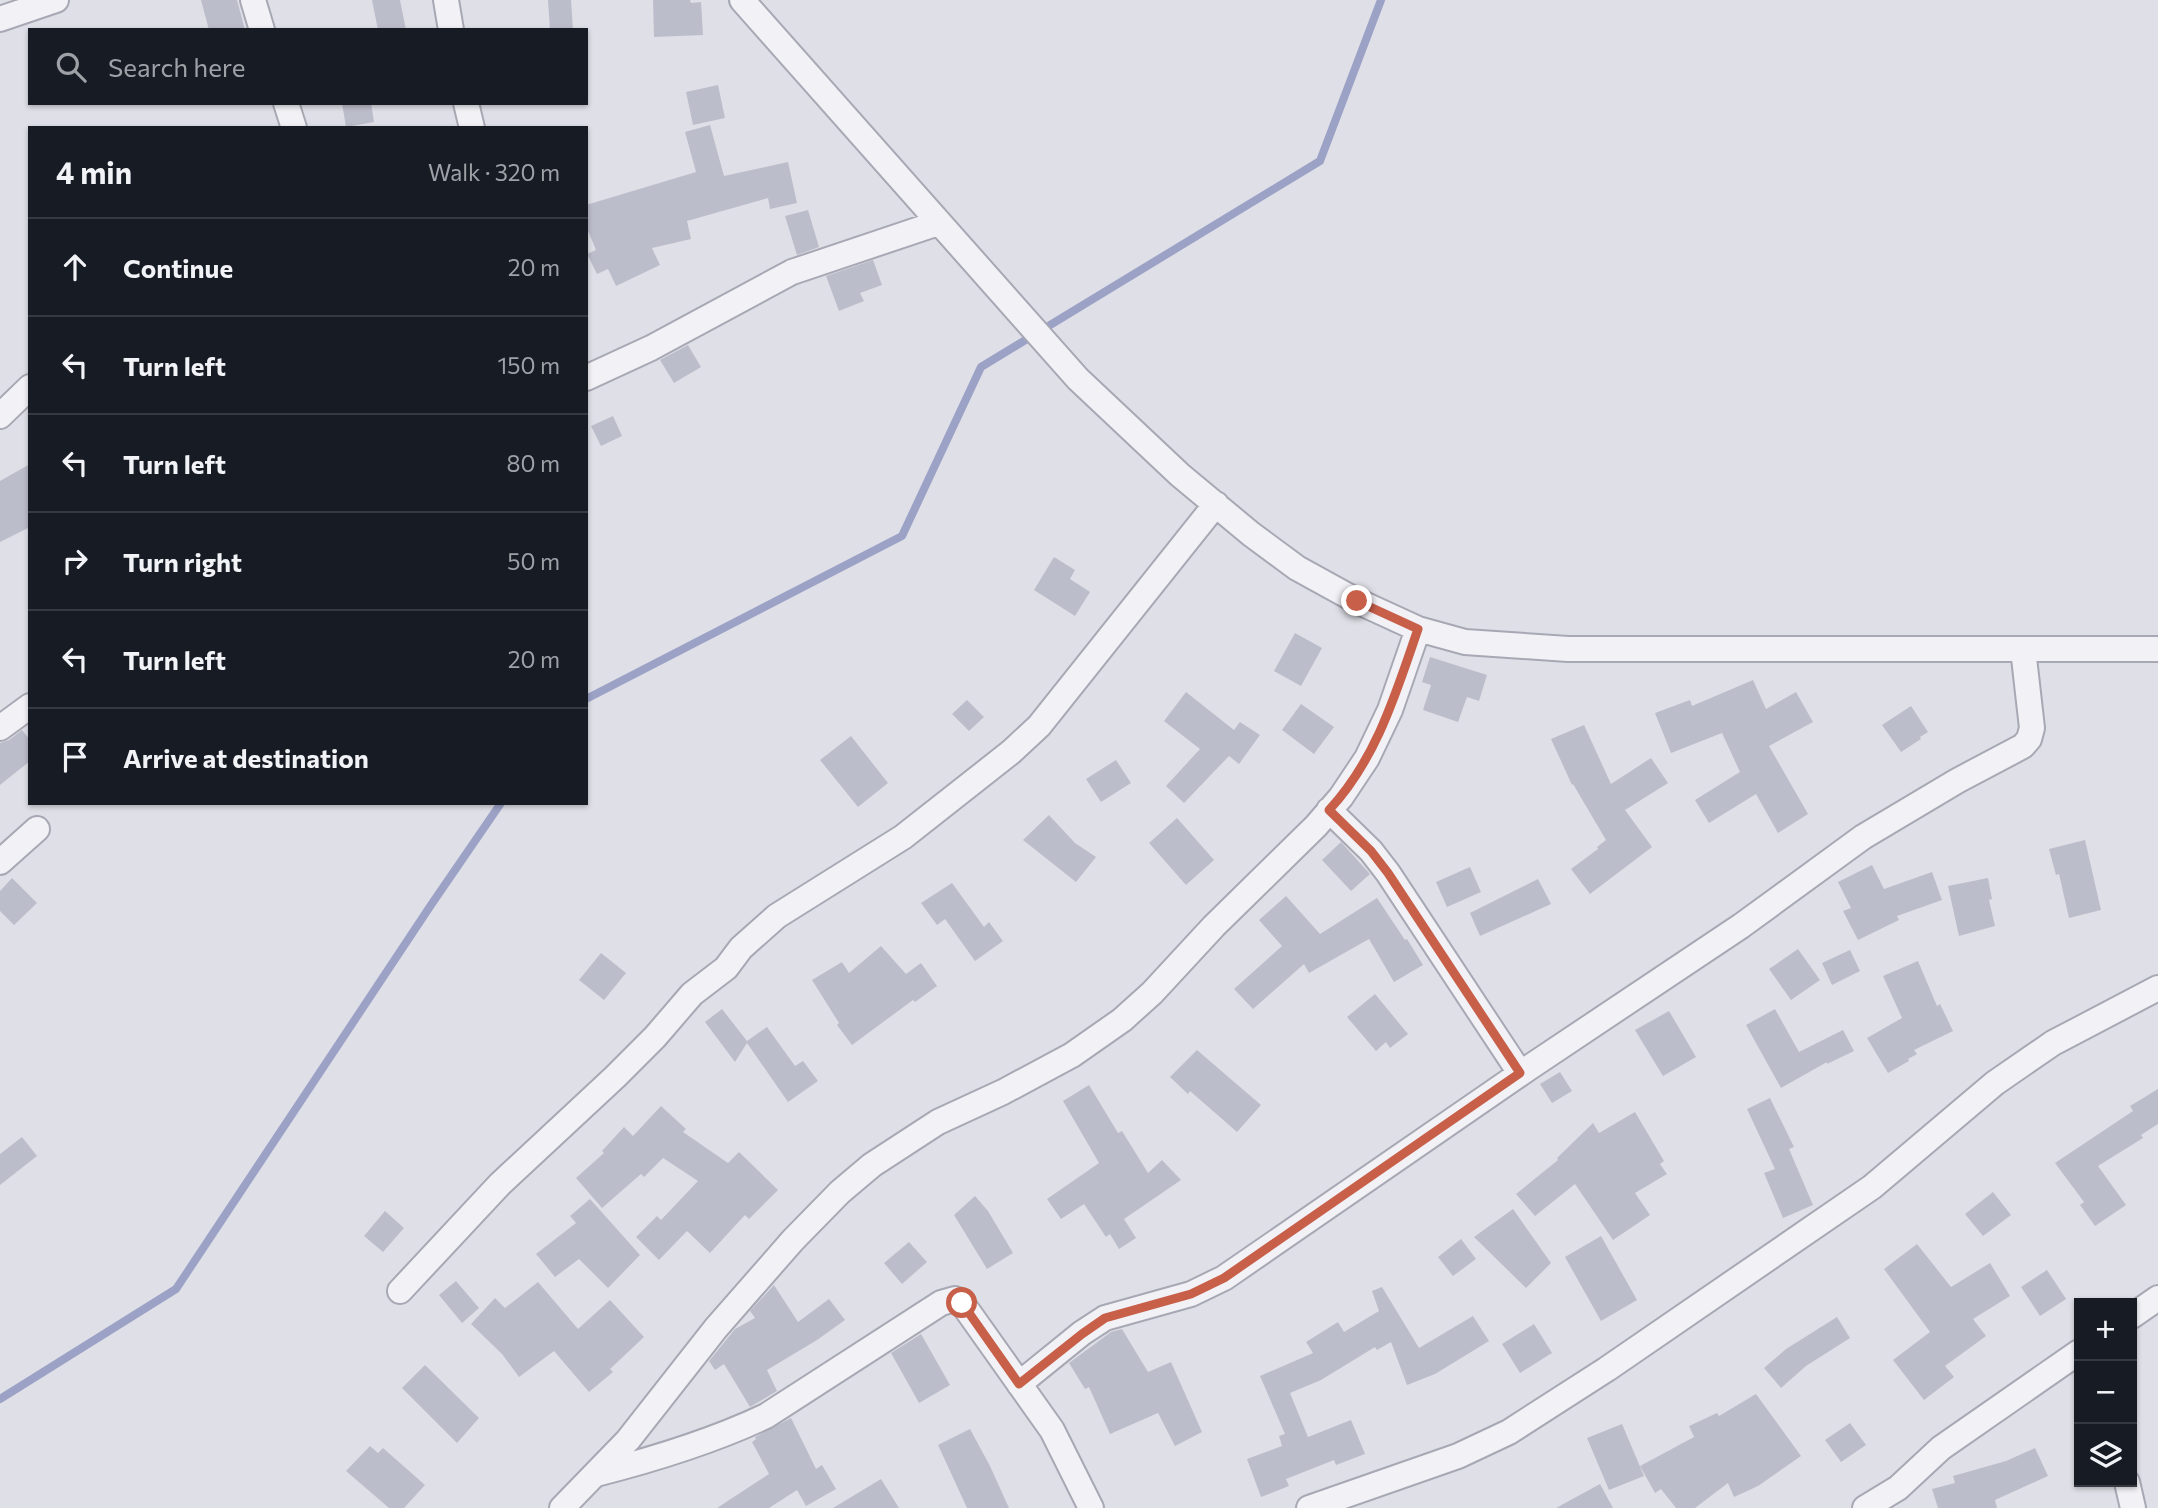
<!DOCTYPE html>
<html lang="en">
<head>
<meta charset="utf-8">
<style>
	:root { --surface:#171b24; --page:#20242c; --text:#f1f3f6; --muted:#9ea1a6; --line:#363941 }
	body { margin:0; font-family:Commissioner,sans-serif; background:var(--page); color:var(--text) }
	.controls { position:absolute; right:21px; bottom:21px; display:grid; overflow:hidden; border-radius:0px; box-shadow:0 2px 5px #0004 }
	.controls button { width:63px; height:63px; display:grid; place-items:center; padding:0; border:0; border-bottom:2px solid var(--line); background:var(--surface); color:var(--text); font:35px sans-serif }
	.stop { position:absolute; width:21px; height:21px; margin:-16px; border:5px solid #c75f49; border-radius:50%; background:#fff }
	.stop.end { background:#c75f49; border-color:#fff; box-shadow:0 2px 7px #0008 }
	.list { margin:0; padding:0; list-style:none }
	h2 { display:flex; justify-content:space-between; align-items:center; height:91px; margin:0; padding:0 28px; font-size:30px }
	h2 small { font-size:23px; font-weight:400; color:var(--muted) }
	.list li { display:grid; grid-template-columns:46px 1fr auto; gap:21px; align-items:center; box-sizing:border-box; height:98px; padding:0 28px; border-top:2px solid var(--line) }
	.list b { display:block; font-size:26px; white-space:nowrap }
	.list em { font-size:23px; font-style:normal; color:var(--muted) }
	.icon { flex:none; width:38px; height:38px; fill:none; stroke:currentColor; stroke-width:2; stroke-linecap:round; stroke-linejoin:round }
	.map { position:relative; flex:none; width:2158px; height:1508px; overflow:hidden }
	.search { position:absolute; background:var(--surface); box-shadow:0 2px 5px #0004; left:28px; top:28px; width:560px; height:77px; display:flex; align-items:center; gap:18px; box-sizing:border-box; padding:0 24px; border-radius:0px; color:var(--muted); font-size:26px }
	.panel { position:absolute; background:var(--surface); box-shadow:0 2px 5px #0004; left:28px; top:126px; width:560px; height:679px; border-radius:0px }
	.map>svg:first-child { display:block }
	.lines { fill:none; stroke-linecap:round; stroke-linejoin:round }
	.stream { stroke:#9ba2c6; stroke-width:8 }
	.building { fill:#bcbdca }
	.minor-casing { stroke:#a8a8b4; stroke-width:28 }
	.minor { stroke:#f1f1f6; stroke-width:24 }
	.route { stroke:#c75f49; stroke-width:9 }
</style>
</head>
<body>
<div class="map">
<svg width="2158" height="1508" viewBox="0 0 2158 1508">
	<rect width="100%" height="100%" fill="#dfdfe7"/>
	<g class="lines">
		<!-- stream -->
		<path class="stream" d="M 586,699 L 902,536 L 981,367 L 1320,161 L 1381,0
			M 0,1399 L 176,1289 L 431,905 L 501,803"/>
	</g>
	<!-- building -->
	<path class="building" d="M 201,0 L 237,0 L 245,30 L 209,30 Z
		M 372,0 L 400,0 L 406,30 L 378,30 Z
		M 548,0 L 571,0 L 573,30 L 550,30 Z
		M 653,0 L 690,0 L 691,3 L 701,2 L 703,35 L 654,37 Z
		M 718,85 L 725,118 L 693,125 L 686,92 Z
		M 342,103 L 371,103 L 374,122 L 346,127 Z
		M 710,125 L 724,176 L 788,162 L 797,203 L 770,209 L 768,198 L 687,221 L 691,239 L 652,248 L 660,265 L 616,286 L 608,269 L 597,274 L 587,254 L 596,250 L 586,226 L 586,205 L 696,172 L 685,132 Z
		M 808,210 L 819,247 L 797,255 L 785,216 Z
		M 873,260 L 882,285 L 860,293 L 864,301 L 839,311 L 826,276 Z
		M 688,345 L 701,367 L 674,383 L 660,360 Z
		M 613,416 L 622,436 L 601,446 L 591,426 Z
		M 30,464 L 30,527 L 0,542 L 0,481 Z
		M 1054,557 L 1075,570 L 1070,579 L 1090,592 L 1075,616 L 1034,590 Z
		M 1295,633 L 1322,648 L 1301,686 L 1274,671 Z
		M 1430,657 L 1487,675 L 1479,701 L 1467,697 L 1458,722 L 1423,710 L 1431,685 L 1422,682 Z
		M 1753,680 L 1766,709 L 1796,692 L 1813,722 L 1769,746 L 1808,814 L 1778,833 L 1756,794 L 1709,823 L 1695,800 L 1740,772 L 1722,733 L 1671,753 L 1655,713 L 1690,700 L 1692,706 Z
		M 1186,692 L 1234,730 L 1240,722 L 1260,735 L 1239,764 L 1229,756 L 1184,803 L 1166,786 L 1200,749 L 1164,721 Z
		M 967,700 L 984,717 L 969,731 L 952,714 Z
		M 1301,704 L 1334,727 L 1314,754 L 1282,730 Z
		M 1911,706 L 1928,732 L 1920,737 L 1921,739 L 1901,752 L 1882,725 Z
		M 1584,725 L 1611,784 L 1651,758 L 1668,783 L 1625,810 L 1652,847 L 1590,894 L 1571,869 L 1598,849 L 1597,847 L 1606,840 L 1573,784 L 1572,785 L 1551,739 Z
		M 22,730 L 30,740 L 30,761 L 0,785 L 0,743 L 9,740 Z
		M 851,736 L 888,783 L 858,807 L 820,760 Z
		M 1116,760 L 1131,783 L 1101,802 L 1086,779 Z
		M 1049,815 L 1075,843 L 1096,857 L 1076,882 L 1023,840 Z
		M 1177,818 L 1214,860 L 1186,885 L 1149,843 Z
		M 2085,840 L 2101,910 L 2069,918 L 2059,874 L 2056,875 L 2049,849 Z
		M 1341,842 L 1370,874 L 1351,891 L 1322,860 Z
		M 1872,865 L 1884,889 L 1932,872 L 1942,900 L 1897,916 L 1899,920 L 1858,940 L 1843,911 L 1851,908 L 1838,882 Z
		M 1470,867 L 1481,892 L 1447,907 L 1436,882 Z
		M 12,878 L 37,903 L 14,925 L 0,911 L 0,891 Z
		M 1988,878 L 1992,899 L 1989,900 L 1995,926 L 1959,936 L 1948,886 Z
		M 1538,879 L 1551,904 L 1480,936 L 1470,913 Z
		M 952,883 L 984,927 L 989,922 L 1003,941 L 975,961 L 945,919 L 937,925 L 921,903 Z
		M 1286,896 L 1320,934 L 1377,898 L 1405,940 L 1407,939 L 1423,965 L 1394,982 L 1369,939 L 1309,973 L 1304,964 L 1253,1009 L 1234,989 L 1282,946 L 1259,920 Z
		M 881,946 L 906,974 L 921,963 L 937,986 L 915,1002 L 913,1000 L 852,1045 L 837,1025 L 839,1023 L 812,980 L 842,962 L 849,973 Z
		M 1798,949 L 1820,980 L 1791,1000 L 1769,969 Z
		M 1850,950 L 1860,971 L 1832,985 L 1822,963 Z
		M 601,953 L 626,973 L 604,1000 L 579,980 Z
		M 1918,961 L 1937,1006 L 1940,1004 L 1953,1031 L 1914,1050 L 1917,1054 L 1908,1059 L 1909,1061 L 1888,1073 L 1867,1038 L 1902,1018 L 1883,976 Z
		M 1375,994 L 1408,1034 L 1390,1048 L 1386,1042 L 1376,1051 L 1347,1017 Z
		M 722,1009 L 747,1041 L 767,1027 L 795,1066 L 803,1061 L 818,1081 L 788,1102 L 747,1043 L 735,1062 L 705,1022 Z
		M 1775,1009 L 1799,1052 L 1843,1030 L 1854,1051 L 1827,1064 L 1827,1062 L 1781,1088 L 1746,1025 Z
		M 1669,1011 L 1696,1057 L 1663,1076 L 1635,1030 Z
		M 1197,1050 L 1261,1105 L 1237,1132 L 1190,1091 L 1188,1094 L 1170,1077 Z
		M 1560,1072 L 1572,1091 L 1552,1103 L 1540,1084 Z
		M 1089,1085 L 1118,1133 L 1122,1131 L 1148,1173 L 1162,1160 L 1181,1180 L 1124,1219 L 1136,1238 L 1119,1249 L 1110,1234 L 1106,1237 L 1084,1204 L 1061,1219 L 1047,1199 L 1099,1163 L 1063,1101 Z
		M 2158,1089 L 2158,1124 L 2141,1135 L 2143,1138 L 2098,1166 L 2126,1205 L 2095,1226 L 2080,1205 L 2084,1202 L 2055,1163 L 2133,1111 L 2130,1106 Z
		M 1770,1098 L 1794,1147 L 1789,1149 L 1813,1205 L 1783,1218 L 1764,1173 L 1775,1169 L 1747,1109 Z
		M 661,1106 L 686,1129 L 683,1132 L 728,1163 L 739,1152 L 778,1190 L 749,1219 L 745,1215 L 710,1253 L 687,1231 L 659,1260 L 636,1237 L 657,1216 L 661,1220 L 698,1181 L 663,1158 L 644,1177 L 641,1174 L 602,1208 L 576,1178 L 604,1153 L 602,1151 L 624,1127 L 633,1136 Z
		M 1635,1112 L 1664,1161 L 1660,1164 L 1667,1174 L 1635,1193 L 1650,1215 L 1613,1240 L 1575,1184 L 1535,1216 L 1516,1194 L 1558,1160 L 1557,1158 L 1593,1123 L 1599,1133 Z
		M 22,1137 L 37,1156 L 0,1185 L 0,1154 Z
		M 1993,1192 L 2011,1215 L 1983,1236 L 1965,1214 Z
		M 975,1196 L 988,1211 L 1013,1253 L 987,1269 L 954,1215 Z
		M 590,1199 L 640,1255 L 608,1288 L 579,1259 L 555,1277 L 536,1254 L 576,1223 L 570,1216 Z
		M 1513,1209 L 1551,1263 L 1526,1288 L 1474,1237 Z
		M 385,1211 L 404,1228 L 383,1252 L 364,1236 Z
		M 1601,1236 L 1637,1300 L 1601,1321 L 1565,1257 Z
		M 1461,1239 L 1476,1259 L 1453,1276 L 1438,1257 Z
		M 909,1242 L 927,1262 L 902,1284 L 884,1263 Z
		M 1917,1244 L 1951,1287 L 1990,1263 L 2010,1296 L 1973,1319 L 1986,1336 L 1945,1366 L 1954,1377 L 1924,1400 L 1893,1360 L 1930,1332 L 1884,1269 Z
		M 2047,1270 L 2066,1299 L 2040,1316 L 2021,1287 Z
		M 456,1281 L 479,1308 L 462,1323 L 439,1295 Z
		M 538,1282 L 578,1329 L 610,1300 L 644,1337 L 610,1369 L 613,1372 L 589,1392 L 554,1351 L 519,1377 L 502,1354 L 471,1324 L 495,1298 L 505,1308 Z
		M 774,1285 L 798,1322 L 829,1299 L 845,1320 L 817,1340 L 767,1370 L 777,1391 L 750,1407 L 724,1364 L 715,1370 L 709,1361 L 735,1329 L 755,1318 L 750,1311 Z
		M 1382,1287 L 1419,1348 L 1473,1316 L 1489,1341 L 1435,1374 L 1407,1385 L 1391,1342 L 1377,1350 L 1375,1347 L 1321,1380 L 1290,1393 L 1308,1437 L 1351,1420 L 1365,1454 L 1336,1465 L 1334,1460 L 1286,1479 L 1289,1486 L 1261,1497 L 1247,1459 L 1282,1446 L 1279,1436 L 1285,1434 L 1260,1376 L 1313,1353 L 1306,1342 L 1338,1322 L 1344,1332 L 1379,1311 L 1372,1291 Z
		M 1837,1317 L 1850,1338 L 1806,1366 L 1781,1388 L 1764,1368 L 1786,1349 Z
		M 1534,1324 L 1552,1353 L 1520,1373 L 1502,1344 Z
		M 1122,1329 L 1148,1372 L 1171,1362 L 1202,1432 L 1175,1446 L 1158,1413 L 1110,1434 L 1089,1387 L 1085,1389 L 1069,1363 L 1111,1332 Z
		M 921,1334 L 950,1385 L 919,1403 L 891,1353 Z
		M 425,1365 L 479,1418 L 457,1443 L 402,1388 Z
		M 1756,1394 L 1801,1456 L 1758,1486 L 1734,1497 L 1728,1483 L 1695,1508 L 1676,1508 L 1661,1489 L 1655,1493 L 1640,1466 L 1694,1437 L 1689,1426 L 1717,1413 L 1719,1416 Z
		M 791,1418 L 816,1469 L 822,1465 L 836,1489 L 806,1506 L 797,1490 L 769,1508 L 717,1508 L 769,1474 L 752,1442 L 756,1439 L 755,1437 Z
		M 1850,1423 L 1866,1445 L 1841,1462 L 1825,1440 Z
		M 1622,1424 L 1644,1476 L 1609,1490 L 1587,1438 Z
		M 970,1429 L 990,1466 L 1009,1508 L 967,1508 L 938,1445 Z
		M 370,1446 L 378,1453 L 383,1448 L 425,1485 L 404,1508 L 389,1508 L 346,1471 Z
		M 2035,1448 L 2048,1476 L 1995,1500 L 1997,1508 L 1938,1508 L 1932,1489 L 1955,1483 L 1953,1476 L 2006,1461 Z
		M 881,1479 L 899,1508 L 833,1508 Z
		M 1600,1484 L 1613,1508 L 1556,1508 Z"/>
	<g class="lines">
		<defs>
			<path id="minor" d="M 253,0 L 262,30
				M 446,0 L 451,30
				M 742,0 L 1078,379 L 1180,475 L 1251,534 L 1297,568 L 1357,601 L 1418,629 L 1465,642 L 1568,649 L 2158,649
				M 0,19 L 56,0
				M 286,103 L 294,128
				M 466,103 L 472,128
				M 586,378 L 651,348 L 792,272 L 938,223
				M 0,416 L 30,387
				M 0,728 L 30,706
				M 1329,810 L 1371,851 L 1388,873 L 1520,1073
				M 0,862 L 37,829
				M 400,1291 L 500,1184 L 615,1077 L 655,1037 L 692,994 L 726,968 L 741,948 L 777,916 L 903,837 L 1011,752 L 1039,726 L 1216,504
				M 2132,1316 L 2158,1298
				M 1019,1384 L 1082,1333 L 1105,1318 L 1191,1294 L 1224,1278 L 1530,1067 L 1741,926 L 1863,837 L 1957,781 L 2023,746 L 2029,739 L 2032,728 L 2023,649
				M 596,1474 C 655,1459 711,1442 766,1416 L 941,1303 L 955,1299 L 962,1303 L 1052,1430 L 1091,1508
				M 2127,1482 L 2133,1508
				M 562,1508 L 628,1440 L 716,1328 L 793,1240 L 840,1192 L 872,1165 L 938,1122 L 1003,1092 L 1072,1055 L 1122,1020 L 1152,993 L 1214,926 L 1316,826 L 1341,797 L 1367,758 L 1390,710 L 1418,629
				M 1309,1508 L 1458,1456 L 1509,1432 L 1607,1369 L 1872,1187 L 1995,1083 L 2053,1043 L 2158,988
				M 1865,1508 L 1898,1488 L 1941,1448 L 2079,1352"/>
		</defs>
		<!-- minor casing -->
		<use href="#minor" class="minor-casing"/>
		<!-- minor -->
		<use href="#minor" class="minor"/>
	</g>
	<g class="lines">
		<!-- route -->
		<path class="route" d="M 962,1303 L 1019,1384 L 1082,1334 L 1105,1318 L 1191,1294 L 1224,1278 L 1520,1073 L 1388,873 L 1371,851 L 1329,810 C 1376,760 1396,693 1418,629 L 1357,601"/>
	</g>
</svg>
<div class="controls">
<button>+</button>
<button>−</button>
<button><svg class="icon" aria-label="layers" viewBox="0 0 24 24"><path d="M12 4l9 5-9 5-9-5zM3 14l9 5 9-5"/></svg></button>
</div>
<div class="stop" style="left:962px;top:1303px"></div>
<div class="stop end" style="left:1357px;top:601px"></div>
<div class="search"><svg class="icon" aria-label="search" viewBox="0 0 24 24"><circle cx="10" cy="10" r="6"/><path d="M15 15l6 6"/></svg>Search here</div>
<section class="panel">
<h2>4 min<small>Walk · 320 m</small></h2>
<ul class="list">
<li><svg class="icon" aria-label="ahead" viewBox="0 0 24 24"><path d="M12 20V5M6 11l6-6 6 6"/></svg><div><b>Continue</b></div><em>20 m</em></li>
<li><svg class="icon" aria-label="left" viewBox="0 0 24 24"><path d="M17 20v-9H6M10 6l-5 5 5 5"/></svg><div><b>Turn left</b></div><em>150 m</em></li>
<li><svg class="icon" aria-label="left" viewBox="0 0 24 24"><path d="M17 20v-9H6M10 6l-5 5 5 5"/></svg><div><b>Turn left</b></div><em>80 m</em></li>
<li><svg class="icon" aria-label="right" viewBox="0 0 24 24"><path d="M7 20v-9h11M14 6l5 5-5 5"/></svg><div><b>Turn right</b></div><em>50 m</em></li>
<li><svg class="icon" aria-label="left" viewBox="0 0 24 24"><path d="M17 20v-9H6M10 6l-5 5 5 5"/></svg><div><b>Turn left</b></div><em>20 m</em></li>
<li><svg class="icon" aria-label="arrive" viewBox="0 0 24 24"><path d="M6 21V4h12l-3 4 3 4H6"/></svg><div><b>Arrive at destination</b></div></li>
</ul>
</section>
</div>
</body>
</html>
